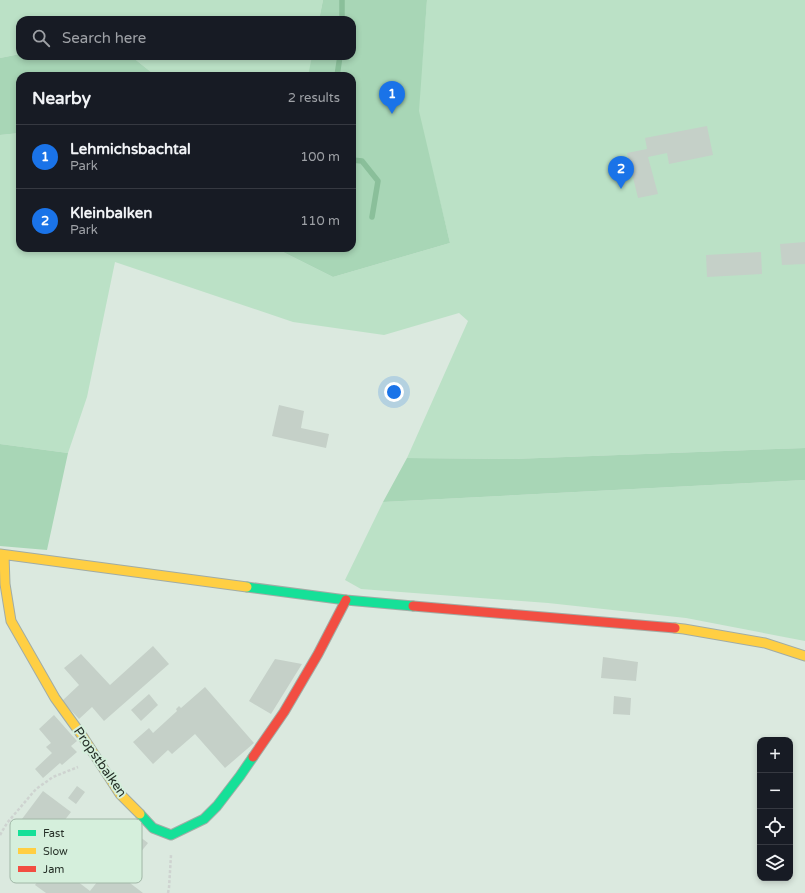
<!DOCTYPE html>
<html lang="en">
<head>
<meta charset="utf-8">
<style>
	:root { --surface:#171b24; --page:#242831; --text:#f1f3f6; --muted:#9ea1a6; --line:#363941; --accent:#1a73e8 }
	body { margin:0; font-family:"Varela Round",sans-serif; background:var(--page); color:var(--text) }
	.controls { position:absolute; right:12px; bottom:12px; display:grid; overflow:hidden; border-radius:8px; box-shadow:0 2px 6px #0003 }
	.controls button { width:36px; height:36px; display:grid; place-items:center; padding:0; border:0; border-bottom:1px solid var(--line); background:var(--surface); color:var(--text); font:20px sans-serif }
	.you { position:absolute; left:394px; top:392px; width:14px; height:14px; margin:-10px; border:3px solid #fff; border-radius:50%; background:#1a73e8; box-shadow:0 0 0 6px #1a73e833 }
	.badge { display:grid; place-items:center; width:26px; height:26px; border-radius:50%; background:var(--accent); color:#fff; font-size:13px; font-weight:700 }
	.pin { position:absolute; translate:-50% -33px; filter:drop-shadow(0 1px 2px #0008) }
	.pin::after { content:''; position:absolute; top:21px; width:14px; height:12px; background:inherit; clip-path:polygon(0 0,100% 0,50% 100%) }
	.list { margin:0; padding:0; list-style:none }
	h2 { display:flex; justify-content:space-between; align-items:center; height:52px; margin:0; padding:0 16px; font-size:17px }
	h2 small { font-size:13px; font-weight:400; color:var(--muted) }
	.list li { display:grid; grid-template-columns:26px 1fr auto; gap:12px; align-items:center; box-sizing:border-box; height:64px; padding:0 16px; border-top:1px solid var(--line) }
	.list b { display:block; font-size:15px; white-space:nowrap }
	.list p { margin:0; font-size:13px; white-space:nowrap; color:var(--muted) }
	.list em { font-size:13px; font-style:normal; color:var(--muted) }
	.icon { flex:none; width:22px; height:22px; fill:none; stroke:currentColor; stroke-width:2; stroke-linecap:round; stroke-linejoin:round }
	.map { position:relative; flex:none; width:805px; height:893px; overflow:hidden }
	.search { position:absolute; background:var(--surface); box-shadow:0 2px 6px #0003; left:16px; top:16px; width:340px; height:44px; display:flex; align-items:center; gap:10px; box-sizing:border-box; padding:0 14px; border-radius:12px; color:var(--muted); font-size:15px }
	.panel { position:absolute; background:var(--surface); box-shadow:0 2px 6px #0003; left:16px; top:72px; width:340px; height:180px; border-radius:12px }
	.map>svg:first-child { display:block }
	.green { fill:#bbe1c6 }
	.forest { fill:#a8d6b6 }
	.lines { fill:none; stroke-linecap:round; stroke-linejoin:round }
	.stream { stroke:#8abf9a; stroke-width:5.5 }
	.building { fill:#c5d0c8 }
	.fast-casing { stroke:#a1aca5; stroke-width:11 }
	.slow-casing { stroke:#a1aca5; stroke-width:11 }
	.jam-casing { stroke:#a1aca5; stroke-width:11 }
	.path { stroke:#ced3d0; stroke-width:2.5; stroke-dasharray:3 2; stroke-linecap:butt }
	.fast { stroke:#16e098; stroke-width:9 }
	.slow { stroke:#ffcf43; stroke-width:9 }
	.jam { stroke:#f24e42; stroke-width:9 }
	.labels { text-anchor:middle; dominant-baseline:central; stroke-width:4; stroke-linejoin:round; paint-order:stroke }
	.street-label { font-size:13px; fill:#263028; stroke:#d5efdc }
	.key { fill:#d5efdc; stroke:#a0b6a6; stroke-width:1 }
	.key-label { font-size:11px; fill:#263028 }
</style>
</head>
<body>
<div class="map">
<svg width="805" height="893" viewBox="0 0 805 893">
	<rect width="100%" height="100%" fill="#dbe9df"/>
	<!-- green -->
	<path class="green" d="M 0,0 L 323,0 L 319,20 L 20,20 L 20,54 L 0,58 Z
		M 325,0 L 422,64 L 427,0 L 805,0 L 805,448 L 513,459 L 407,458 L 468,321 L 459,313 L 384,335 L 293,322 L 115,262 L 87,397 L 68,453 L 0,444 L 0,135 L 20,133 L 20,248 L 275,248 L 333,277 L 450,243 L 425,140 L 352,234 L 352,76 L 308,74 L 308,76 L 156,76 L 131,56 L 352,56 L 352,20 Z
		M 805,480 L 805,641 L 686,618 L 548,603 L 361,589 L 345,580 L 383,502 Z"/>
	<!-- forest -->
	<path class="forest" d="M 323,0 L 427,0 L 419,111 L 450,243 L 333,277 L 275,248 L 352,248 L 352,76 L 308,76 L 312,56 L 352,56 L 352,20 L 319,20 Z
		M 20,54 L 20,56 L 131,56 L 156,76 L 20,76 L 20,133 L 0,135 L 0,58 Z
		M 0,444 L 68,453 L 47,550 L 0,546 Z
		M 805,448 L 805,480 L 383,502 L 407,458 L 513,459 Z"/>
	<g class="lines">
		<!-- stream -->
		<path class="stream" d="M 342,20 L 342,0
			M 337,76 L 340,56
			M 352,160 L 362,161 L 378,181 L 372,217"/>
	</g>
	<!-- building -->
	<path class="building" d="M 707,126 L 713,155 L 669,164 L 667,153 L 648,157 L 658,194 L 638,198 L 627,153 L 647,149 L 645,138 Z
		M 805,242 L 805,264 L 782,265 L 780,244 Z
		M 761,252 L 762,274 L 707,277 L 706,255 Z
		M 279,405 L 304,411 L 301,428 L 329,434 L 326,448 L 272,436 Z
		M 153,646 L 169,664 L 104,721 L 92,707 L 79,719 L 62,701 L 79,685 L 64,668 L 81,654 L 110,685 Z
		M 603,657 L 638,662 L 636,681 L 601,678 Z
		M 275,659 L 302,664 L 271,714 L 249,701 Z
		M 205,687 L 254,743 L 225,768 L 195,734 L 172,754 L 168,750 L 153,764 L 133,742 L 149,728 L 153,733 L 177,711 L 176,709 L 179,706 L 181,708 Z
		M 149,694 L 158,705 L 141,721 L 131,710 Z
		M 614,696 L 631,698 L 630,715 L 613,714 Z
		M 54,715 L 77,741 L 71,746 L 77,752 L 62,765 L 60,763 L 43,778 L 35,769 L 52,753 L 46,747 L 51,743 L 39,729 Z
		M 77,786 L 85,792 L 76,804 L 68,798 Z
		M 43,791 L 71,812 L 50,839 L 22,819 Z
		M 122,823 L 148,843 L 132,863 L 107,843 Z
		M 52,862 L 90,891 L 109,867 L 143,893 L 46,893 L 35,885 Z"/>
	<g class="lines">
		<defs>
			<path id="fast" d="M 247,587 L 346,600 L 413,606
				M 140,814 L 153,828 L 171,835 L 204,819 L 217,806 L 240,776 L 253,757"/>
			<path id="slow" d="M 0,554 L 247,587
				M 4,555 L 5,584 L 11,621 L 55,698 L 83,737 L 120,794 L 140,814
				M 675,628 L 684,629 L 765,643 L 805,656"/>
			<path id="jam" d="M 413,606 L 675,628
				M 253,757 L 284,712 L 318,654 L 346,600"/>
		</defs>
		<!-- fast casing -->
		<use href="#fast" class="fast-casing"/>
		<!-- slow casing -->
		<use href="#slow" class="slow-casing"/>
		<!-- jam casing -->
		<use href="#jam" class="jam-casing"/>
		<!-- path -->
		<path class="path" d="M 0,835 L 7,823 L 36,789 L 53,777 L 78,767
			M 168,893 L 169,888 L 171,855"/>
		<!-- fast -->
		<use href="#fast" class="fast"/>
		<!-- slow -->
		<use href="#slow" class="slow"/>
		<!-- jam -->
		<use href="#jam" class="jam"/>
	</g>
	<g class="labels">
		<!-- street labels -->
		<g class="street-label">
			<text transform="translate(100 762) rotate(55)">Propstbalken</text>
		</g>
	</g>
	<!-- legend -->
	<rect x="10" y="819" width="132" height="64" rx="6" class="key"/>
	<rect x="18" y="830" width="18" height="6" fill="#16e098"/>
	<rect x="18" y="848" width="18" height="6" fill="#ffcf43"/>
	<rect x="18" y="866" width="18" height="6" fill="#f24e42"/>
	<g class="key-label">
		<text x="43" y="837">Fast</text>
		<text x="43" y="855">Slow</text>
		<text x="43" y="873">Jam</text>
	</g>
</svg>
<div class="controls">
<button>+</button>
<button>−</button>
<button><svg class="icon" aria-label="locate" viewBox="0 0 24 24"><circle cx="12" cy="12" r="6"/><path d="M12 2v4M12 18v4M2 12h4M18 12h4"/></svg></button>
<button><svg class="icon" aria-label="layers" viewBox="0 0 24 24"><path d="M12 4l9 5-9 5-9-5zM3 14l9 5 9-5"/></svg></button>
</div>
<div class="you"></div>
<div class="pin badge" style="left:392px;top:114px">1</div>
<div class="pin badge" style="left:621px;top:189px">2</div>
<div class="search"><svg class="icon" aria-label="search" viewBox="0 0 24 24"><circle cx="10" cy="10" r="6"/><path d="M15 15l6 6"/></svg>Search here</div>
<section class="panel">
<h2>Nearby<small>2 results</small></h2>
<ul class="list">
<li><span class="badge">1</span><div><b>Lehmichsbachtal</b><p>Park</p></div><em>100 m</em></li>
<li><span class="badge">2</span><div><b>Kleinbalken</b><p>Park</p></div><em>110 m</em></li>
</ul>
</section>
</div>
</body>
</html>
